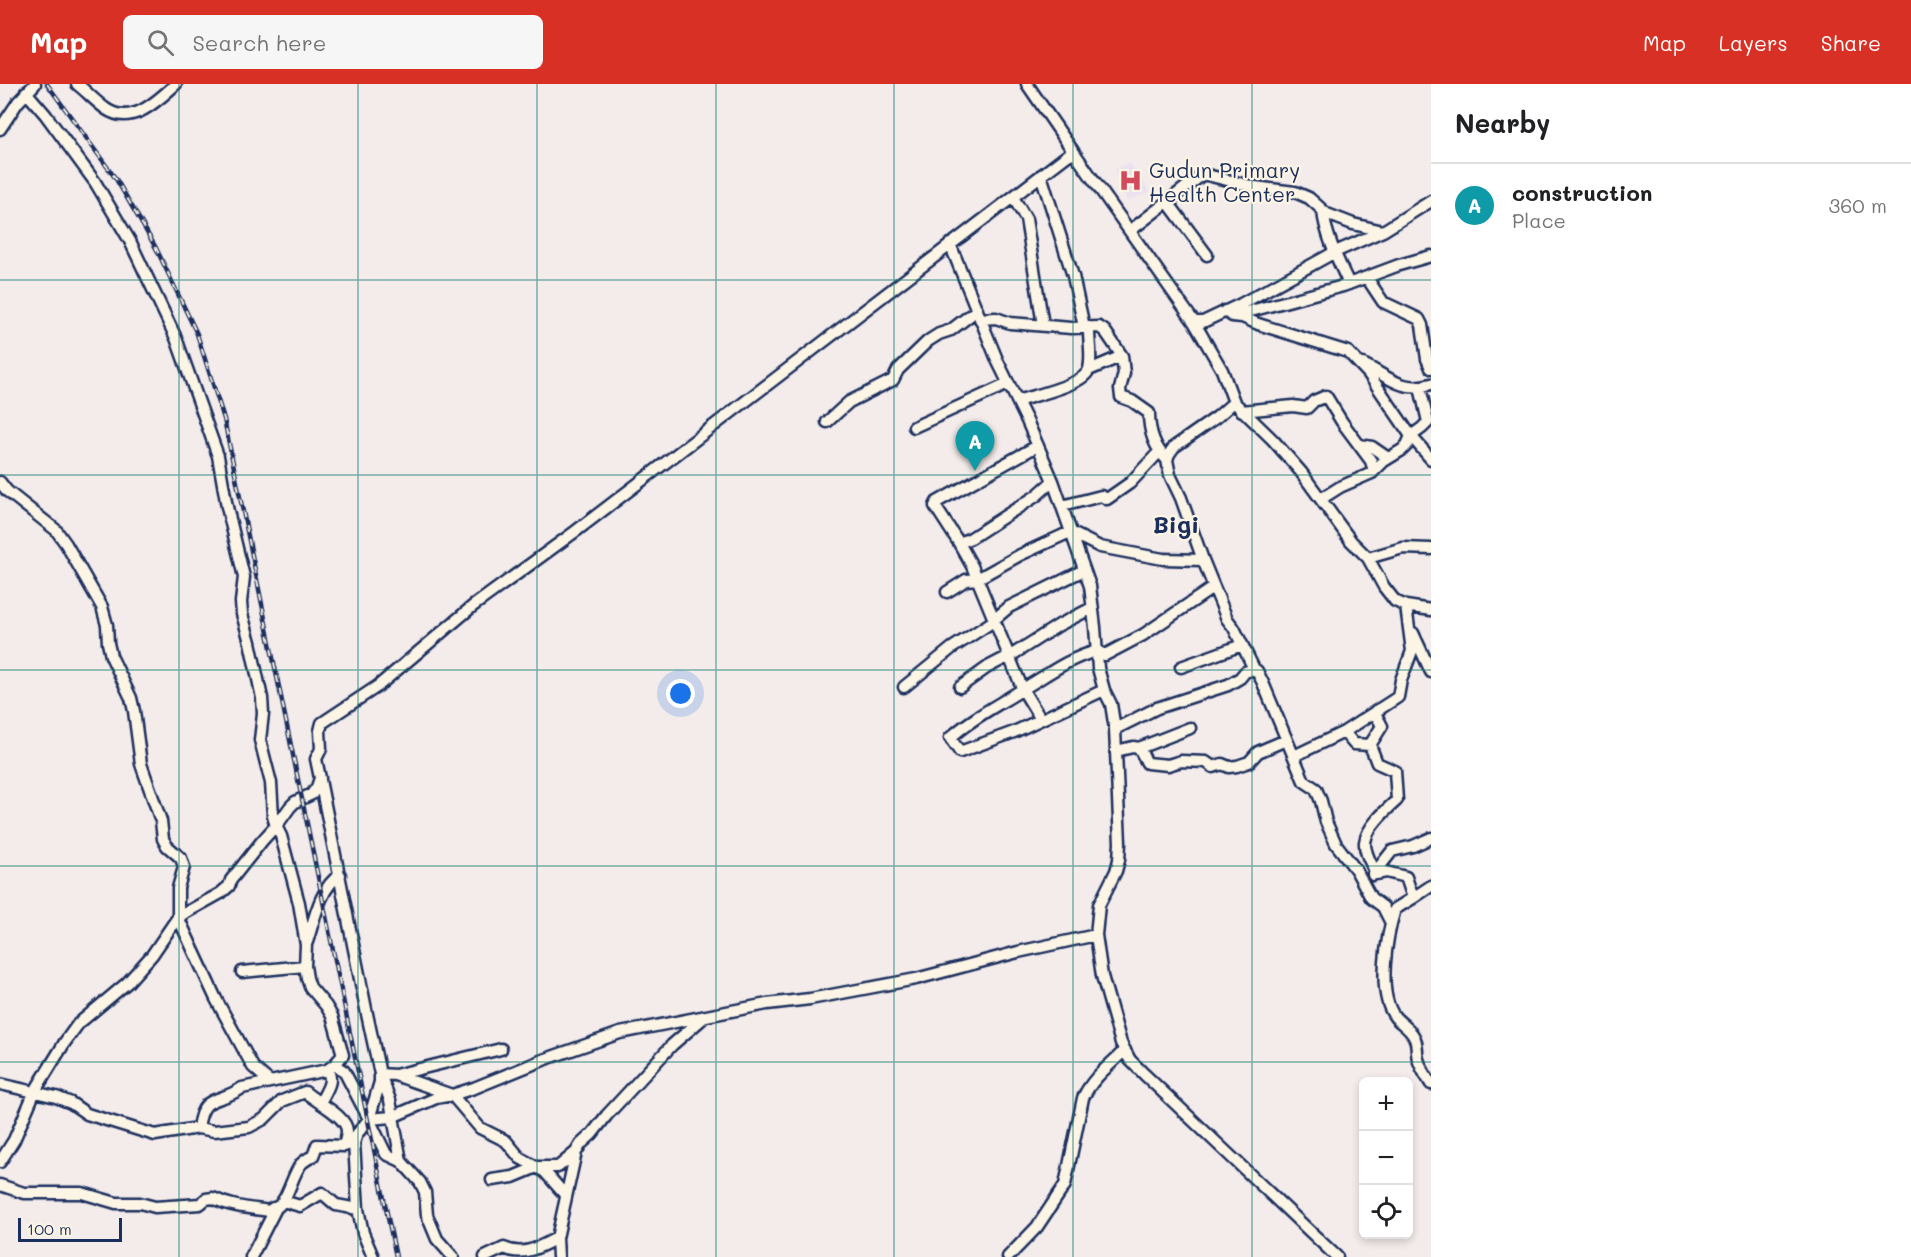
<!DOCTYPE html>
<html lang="en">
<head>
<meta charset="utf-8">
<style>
	:root { --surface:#fff; --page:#f6f6f6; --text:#202124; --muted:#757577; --line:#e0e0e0; --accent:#d93025 }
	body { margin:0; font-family:Mali,sans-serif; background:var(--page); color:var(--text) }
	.controls { position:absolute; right:18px; bottom:18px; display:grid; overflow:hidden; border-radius:9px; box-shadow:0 3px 9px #0003 }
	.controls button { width:54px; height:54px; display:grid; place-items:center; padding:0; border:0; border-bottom:2px solid var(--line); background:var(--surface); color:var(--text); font:30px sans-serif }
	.scale { position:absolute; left:18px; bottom:15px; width:104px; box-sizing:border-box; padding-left:6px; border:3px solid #1b2f5e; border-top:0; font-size:16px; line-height:21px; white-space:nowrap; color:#1b2f5e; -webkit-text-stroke:4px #fcf5e5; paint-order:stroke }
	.you { position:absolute; left:681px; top:610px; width:21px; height:21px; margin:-15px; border:4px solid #fff; border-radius:50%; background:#1a73e8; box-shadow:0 0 0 9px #1a73e833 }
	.badge { display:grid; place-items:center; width:39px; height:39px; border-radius:50%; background:var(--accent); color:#fff; font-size:20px; font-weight:700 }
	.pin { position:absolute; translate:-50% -50px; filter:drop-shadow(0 2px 3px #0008) }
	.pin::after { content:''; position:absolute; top:32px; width:21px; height:18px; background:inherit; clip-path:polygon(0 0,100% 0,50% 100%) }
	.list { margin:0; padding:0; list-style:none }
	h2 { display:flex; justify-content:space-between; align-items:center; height:78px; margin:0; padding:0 24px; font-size:26px }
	h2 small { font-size:20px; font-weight:400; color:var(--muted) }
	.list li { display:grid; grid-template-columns:39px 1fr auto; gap:18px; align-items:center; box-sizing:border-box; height:84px; padding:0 24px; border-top:2px solid var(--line) }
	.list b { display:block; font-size:22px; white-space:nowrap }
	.list p { margin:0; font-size:20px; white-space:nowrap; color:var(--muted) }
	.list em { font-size:20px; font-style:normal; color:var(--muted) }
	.icon { flex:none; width:33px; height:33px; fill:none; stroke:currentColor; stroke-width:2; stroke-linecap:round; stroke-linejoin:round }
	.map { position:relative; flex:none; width:1431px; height:1173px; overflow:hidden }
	header { display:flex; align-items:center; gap:36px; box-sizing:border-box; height:84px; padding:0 30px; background:var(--accent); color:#fff }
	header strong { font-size:28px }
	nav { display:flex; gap:33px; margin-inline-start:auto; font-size:21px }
	.search { width:420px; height:54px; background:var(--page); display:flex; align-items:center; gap:15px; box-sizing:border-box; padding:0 21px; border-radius:9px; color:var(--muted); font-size:22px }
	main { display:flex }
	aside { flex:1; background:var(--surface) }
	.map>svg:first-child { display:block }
	.built { fill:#eae2f0 }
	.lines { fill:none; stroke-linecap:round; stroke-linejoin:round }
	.minor-casing { stroke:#1b2f5e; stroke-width:15 }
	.minor { stroke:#fcf5e5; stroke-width:10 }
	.rail-casing { stroke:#1b2f5e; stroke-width:4.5 }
	.rail { stroke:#fcf5e5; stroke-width:2; stroke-dasharray:7; stroke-linecap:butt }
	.grid { fill:none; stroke:#0f766e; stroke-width:1.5; stroke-opacity:0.55 }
	.labels { text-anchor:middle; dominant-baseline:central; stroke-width:4.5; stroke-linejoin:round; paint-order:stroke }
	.poi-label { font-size:21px; fill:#1b2f5e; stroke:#fcf5e5; text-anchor:start }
	.quarter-label { font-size:24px; font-weight:bold; fill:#1b2f5e; stroke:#fcf5e5 }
</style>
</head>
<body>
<header>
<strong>Map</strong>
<div class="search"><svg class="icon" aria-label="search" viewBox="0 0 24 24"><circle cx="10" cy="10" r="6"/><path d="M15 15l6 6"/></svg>Search here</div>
<nav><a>Map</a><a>Layers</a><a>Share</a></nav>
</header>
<main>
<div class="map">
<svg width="1431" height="1173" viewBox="0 0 1431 1173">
	<rect width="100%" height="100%" fill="#f4ecea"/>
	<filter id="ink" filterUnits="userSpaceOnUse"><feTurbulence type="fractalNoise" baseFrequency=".0167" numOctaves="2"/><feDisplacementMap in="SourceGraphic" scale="12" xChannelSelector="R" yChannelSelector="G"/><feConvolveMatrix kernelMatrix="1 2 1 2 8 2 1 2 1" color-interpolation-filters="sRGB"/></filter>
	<g filter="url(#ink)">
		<!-- built -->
		<path class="built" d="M 1129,78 L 1150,108 L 1127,117 L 1115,86 Z"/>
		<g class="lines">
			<defs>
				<path id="minor" d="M 77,0 C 87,8 96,18 106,25 C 132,43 158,16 176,0
					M 26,8 L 45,30 L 95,98 L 130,157 L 176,254 L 218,372 L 227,423 L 244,493 L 241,518 L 242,530 L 250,558 L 262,614 L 263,630 L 260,656 L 271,699 L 273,732 L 276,742 L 281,752 L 299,819 L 306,861 L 305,882 L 307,894 L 310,903 L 326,922 L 332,932 L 343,971 L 334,981 L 327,986 L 242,1004 C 217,1021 203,1008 198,1044
					M 0,45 L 18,18 L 35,0
					M 1073,67 L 1194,238 L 1222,286 L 1234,318 L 1273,356 L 1301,388 L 1351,457 L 1368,474 L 1384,503 L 1395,517 L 1406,522 L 1431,526
					M 1041,91 L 1073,192 L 1084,243
					M 1013,113 L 1026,135 L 1043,241
					M 1167,117 L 1207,171
					M 1323,127 C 1325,150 1339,179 1349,200
					M 1130,147 L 1203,90 L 1255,103 L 1295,108 L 1309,114 L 1327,130 L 1353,140 L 1383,147
					M 950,160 L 998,278 L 1028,339 L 1053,397 L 1090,502 L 1095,543 L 1098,584 L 1104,606 L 1111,620 L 1115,645 L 1120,759 L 1119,776 L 1116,787 L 1099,821 L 1096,851 L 1102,892 L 1121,959 L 1130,976 L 1144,990 L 1337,1173
					M 1367,194 L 1383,218 L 1419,235 L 1422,241 L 1427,275 L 1431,284
					M 1225,227 L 1232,232 L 1242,233 L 1258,240 L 1348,268 L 1368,289 L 1411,352 L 1431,375
					M 1236,231 L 1343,202 L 1399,181 L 1431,172
					M 980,235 L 996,234 L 1010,239 L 1071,244 L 1099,243 L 1105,247 L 1122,272 L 1124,289 L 1120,305 L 1121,313 L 1132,317 L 1149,329 C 1149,347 1154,363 1167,376
					M 1194,238 L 1203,238 L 1241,220 L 1335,168 L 1383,147 L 1431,117
					M 1363,280 C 1387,292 1402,309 1431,300
					M 1089,286 L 1122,272
					M 1017,317 C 1032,312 1085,301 1089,285 C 1092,273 1089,259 1089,247 L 1088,243
					M 1234,318 L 1217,333 L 1174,363 L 1169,370 L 1167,376 L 1170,391 L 1181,414 L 1203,476 L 1227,535 L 1234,544 L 1254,585 L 1257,587 L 1263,599 L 1304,697 L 1316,705 L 1321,717 L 1326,738 L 1336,760 L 1356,786 L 1371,814 L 1383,823 L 1391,839
					M 1242,327 L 1293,322 L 1307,324 L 1314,317 L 1326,312 L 1342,338 L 1371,377 L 1374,387
					M 827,338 L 849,318 L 893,296 L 898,286 L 928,257 L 939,250 L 951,246 L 977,226
					M 914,343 L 1008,300
					M 1359,361 L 1372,363 L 1388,374
					M 1037,362 L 937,418 L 935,422 L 959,459 L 971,454 L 1036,412 L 1053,397
					M 0,398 L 7,407 L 56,446 L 66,460 L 102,523 L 107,541 L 108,559 L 111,572 L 131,614 L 134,627 L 141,680 L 161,737 L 163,755 L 167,762 L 181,774 L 184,783 L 178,804 L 178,833 L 216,915 L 253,983 L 270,998
					M 1321,415 L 1340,403 L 1372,389 L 1384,377 L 1402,366 L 1407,361 L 1411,352 L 1422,344 L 1428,338 L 1420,303
					M 1062,422 L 1101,412 L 1107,415 L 1130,399 L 1159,368
					M 959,459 L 972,482 L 1023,606 L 1040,634
					M 1368,474 L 1403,464 L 1431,465
					M 947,508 L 966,496 L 977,495 L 1020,471 L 1070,448 L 1100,463 L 1163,475 L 1203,476
					M 1413,549 L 1431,588
					M 1181,583 L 1242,561
					M 904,603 L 952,564 L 989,540 L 1009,523 L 1084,486
					M 960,603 L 988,583 L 1015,569 L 1059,541 L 1092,524
					M 1104,606 L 1014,648 L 960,668 L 950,654 C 972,634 998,621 1023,605 C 1047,591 1069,574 1097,567 L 1105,571 L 1143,551 L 1214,503
					M 1375,629 L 1382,642 L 1370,661 L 1377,679 L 1395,687 L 1397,716 C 1386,726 1367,743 1365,758 C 1364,769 1372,780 1376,790 L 1386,788 L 1406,793 L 1413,814 L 1395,825 C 1387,851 1376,909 1395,933 C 1401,940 1410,944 1414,953 C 1418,959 1416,968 1418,975 C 1421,985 1426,992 1431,1000
					M 1115,645 L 1157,624 L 1228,601 L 1240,594 L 1245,588 L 1254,585
					M 1344,648 L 1354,660 L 1370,661
					M 1139,664 L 1190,644
					M 1116,667 L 1133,663 L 1139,664 L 1147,679 L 1168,681 L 1181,677 L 1206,678 L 1213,683 L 1222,680 L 1229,683 L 1237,682 L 1249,678 L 1258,668 L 1286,656
					M 1294,672 L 1344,648 L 1398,613 L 1401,596 L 1412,567 L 1406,522
					M 320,696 L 367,930 L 380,990 L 390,1016 L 401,1077
					M 1373,791 L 1392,767 L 1413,762 L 1431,754
					M 1413,814 L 1431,802
					M 307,858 C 314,837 320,803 340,791
					M 242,888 L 305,882
					M 334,981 L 344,987 L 369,1035 L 380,998 L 380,990
					M 380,990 L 395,991 L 452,1011 L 480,1044 L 506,1057 L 520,1074 L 545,1088 L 566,1112
					M 395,991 L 501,965
					M 0,1000 L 56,1013 L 71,1019 L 87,1030 L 155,1051 L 198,1044 L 214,1047 L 249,1043 L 264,1035 L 282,1017 L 305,1008 C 316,1018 347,1032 347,1047 C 347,1052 345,1057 344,1062
					M 320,1019 C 325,1008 335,997 327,986
					M 369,1035 L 392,1033 L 436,1014 L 452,1011 L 474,1004 L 543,976 L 620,949 L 767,920 L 810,915 L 916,895 L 1018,868 L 1096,851
					M 0,1078 L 14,1056 L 35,1007 L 65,958 L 78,940 L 127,899 L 152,871 L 178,833 L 221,809 L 229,802 L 231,796 L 262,757 L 280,737 L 290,723 L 295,718 L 312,710 L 317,703 L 320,694 L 316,675 L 321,665 L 320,647 L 322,639 L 378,602 L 473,522 L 576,447 L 1073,67 L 1027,0
					M 492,1096 L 513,1093 L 537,1083 L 558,1083 L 576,1068
					M 0,1101 L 24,1109 L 82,1109 L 116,1119 L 140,1119 L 155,1123 L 200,1120 L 206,1115 L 213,1114 C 231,1123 249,1124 269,1127 L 273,1124 L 276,1124
					M 283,1117 L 300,1122 L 322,1109 L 336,1121 L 358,1125
					M 251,1173 L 276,1124 C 289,1115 291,1093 301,1080 C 304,1077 309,1074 313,1072 L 317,1061 L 344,1062 L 351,1060
					M 373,1173 L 363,1149 L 358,1125 L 354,1059 L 357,1050 L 369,1035 L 386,1070 L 401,1077 L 420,1098 L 425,1108 L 427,1131 L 437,1155 L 453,1173
					M 485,1173 L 504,1164 C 523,1173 540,1163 557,1154
					M 558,1173 L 557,1154 L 576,1068 L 581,1060 L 592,1050 L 607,1031 L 672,961 L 702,935
					M 1008,1173 L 1037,1143 L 1065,1101 L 1083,1014 C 1092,994 1110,981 1125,966"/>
			</defs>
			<!-- minor casing -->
			<use href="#minor" class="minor-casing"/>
			<!-- minor -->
			<use href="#minor" class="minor"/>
			<defs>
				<path id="rail" d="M 47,0 L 116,95 L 156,164 L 197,250 L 224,335 L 396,1173"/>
			</defs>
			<!-- rail casing -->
			<use href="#rail" class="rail-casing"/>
			<!-- rail -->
			<use href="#rail" class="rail"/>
		</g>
	</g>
	<!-- grid -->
	<path class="grid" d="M 179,0 L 179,1173M 358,0 L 358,1173M 537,0 L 537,1173M 716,0 L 716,1173M 894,0 L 894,1173M 1073,0 L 1073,1173M 1252,0 L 1252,1173M 0,196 L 1431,196M 0,391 L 1431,391M 0,586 L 1431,586M 0,782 L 1431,782M 0,978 L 1431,978"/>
	<!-- icons -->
	<defs>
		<symbol id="hospital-bare" viewBox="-9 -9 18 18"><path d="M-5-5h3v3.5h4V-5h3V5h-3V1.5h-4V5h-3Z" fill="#d1495b" stroke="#fcf5e5" stroke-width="2.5" paint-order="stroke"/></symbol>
	</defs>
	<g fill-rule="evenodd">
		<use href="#hospital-bare" x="1114" y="80" width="33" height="33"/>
	</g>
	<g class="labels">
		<!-- poi labels -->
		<g class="poi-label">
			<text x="1149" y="85">Gudun Primary<tspan x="1149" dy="24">Health Center</tspan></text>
		</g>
		<!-- quarter labels -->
		<g class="quarter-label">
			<text x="1176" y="439">Bigi</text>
		</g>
	</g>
</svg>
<div class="controls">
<button>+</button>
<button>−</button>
<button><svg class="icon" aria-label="locate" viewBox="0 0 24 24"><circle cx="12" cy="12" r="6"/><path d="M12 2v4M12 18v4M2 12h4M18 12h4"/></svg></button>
</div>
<div class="scale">100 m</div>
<div class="you"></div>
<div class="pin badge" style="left:975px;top:387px;background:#0f9aa8">A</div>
</div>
<aside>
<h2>Nearby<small></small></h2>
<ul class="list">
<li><span class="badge" style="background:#0f9aa8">A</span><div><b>construction</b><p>Place</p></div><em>360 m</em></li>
</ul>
</aside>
</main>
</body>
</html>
